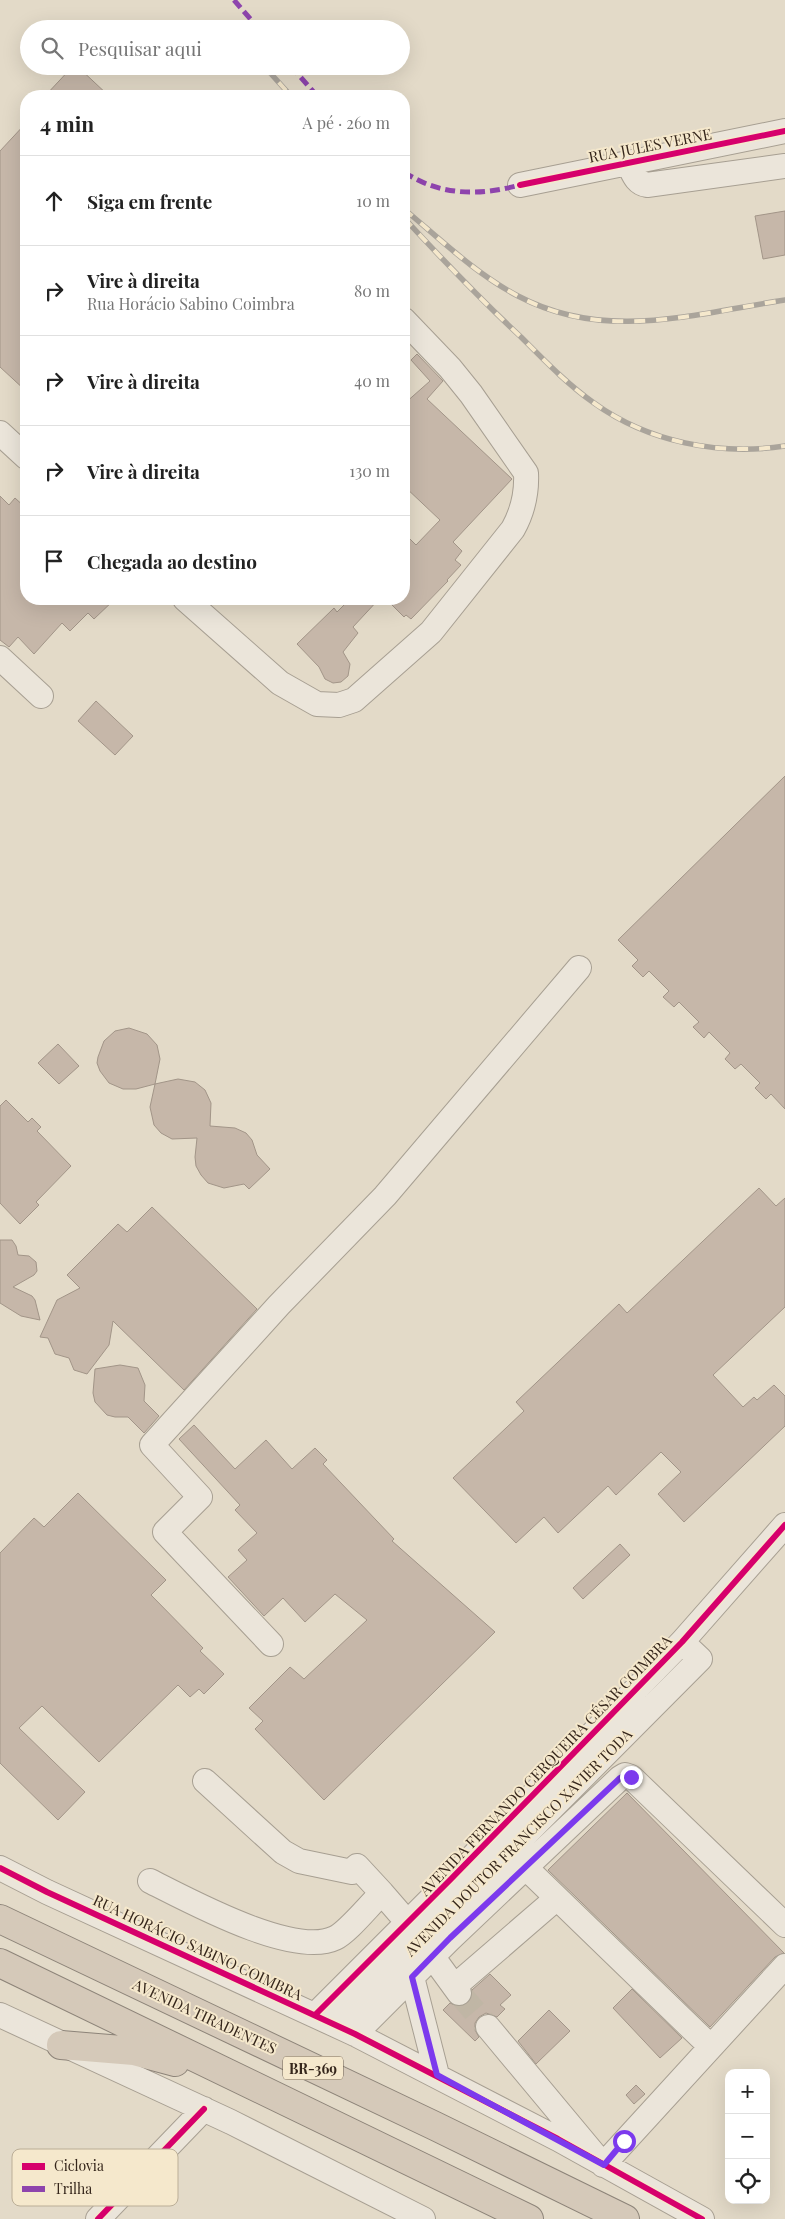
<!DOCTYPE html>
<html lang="pt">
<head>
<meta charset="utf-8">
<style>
	:root { --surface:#fff; --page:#f2f2f2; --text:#222; --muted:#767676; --line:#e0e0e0 }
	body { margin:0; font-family:"Playfair Display",serif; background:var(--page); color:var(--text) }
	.controls { position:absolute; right:15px; bottom:15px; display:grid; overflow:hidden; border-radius:10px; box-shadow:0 5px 20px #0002 }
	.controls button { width:45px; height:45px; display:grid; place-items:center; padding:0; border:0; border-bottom:1px solid var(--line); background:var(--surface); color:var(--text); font:25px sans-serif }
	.stop { position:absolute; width:15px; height:15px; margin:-11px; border:4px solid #7c3aed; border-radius:50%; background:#fff }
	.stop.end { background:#7c3aed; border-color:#fff; box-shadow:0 1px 5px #0008 }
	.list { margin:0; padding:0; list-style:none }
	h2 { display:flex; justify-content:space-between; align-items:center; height:65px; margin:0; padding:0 20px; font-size:21px }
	h2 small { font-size:16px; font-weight:400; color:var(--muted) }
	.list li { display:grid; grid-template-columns:32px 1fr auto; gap:15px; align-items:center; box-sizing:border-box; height:90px; padding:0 20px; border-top:1px solid var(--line) }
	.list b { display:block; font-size:19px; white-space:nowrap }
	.list p { margin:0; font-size:16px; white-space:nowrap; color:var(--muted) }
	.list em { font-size:16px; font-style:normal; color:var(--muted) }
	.icon { flex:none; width:28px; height:28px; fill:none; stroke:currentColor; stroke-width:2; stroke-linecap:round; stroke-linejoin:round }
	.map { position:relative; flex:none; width:785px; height:2219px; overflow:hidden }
	.search { position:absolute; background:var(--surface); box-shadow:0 5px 20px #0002; left:20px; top:20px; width:390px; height:55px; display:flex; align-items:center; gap:12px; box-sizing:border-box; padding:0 18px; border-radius:28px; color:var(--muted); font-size:19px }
	.panel { position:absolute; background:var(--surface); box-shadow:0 5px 20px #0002; left:20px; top:90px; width:390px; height:515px; border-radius:20px }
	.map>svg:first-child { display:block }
	.building { fill:#c6b7a9; stroke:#a29588 }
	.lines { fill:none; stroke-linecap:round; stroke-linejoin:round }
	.minor-tunnel { stroke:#c0b6a5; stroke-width:24; stroke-dasharray:24 12; stroke-linecap:butt }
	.minor-casing { stroke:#a79f92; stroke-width:26 }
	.highway-casing { stroke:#8d8479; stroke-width:30 }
	.minor { stroke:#ebe5da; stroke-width:24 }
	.highway { stroke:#d5c9b9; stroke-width:28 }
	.rail-casing { stroke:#aaa49b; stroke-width:5.5 }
	.rail { stroke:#f5e8cc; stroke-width:4; stroke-dasharray:11; stroke-linecap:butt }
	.quiet { stroke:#8e44ad; stroke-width:5; stroke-dasharray:10 5; stroke-linecap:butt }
	.cycleway-casing { stroke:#f5e8cc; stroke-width:9 }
	.cycleway { stroke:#d6006c; stroke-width:6 }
	.route { stroke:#7c3aed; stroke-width:6 }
	.labels { text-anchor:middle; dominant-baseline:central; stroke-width:4; stroke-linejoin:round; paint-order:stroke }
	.shield { fill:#f5e8cc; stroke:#6f6050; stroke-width:1 }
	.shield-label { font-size:14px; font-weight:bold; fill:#35261b }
	.street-label { font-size:15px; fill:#35261b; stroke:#f5e8cc }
	.key { fill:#f5e8cc; stroke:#bbae97; stroke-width:1 }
	.key-label { font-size:14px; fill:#35261b }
</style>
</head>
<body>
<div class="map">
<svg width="785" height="2219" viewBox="0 0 785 2219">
	<rect width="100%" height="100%" fill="#e3dac8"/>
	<!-- building -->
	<path class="building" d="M 73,66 L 77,66 L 109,96 L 45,96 Z
		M 26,123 L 26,391 L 0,367 L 0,151 Z
		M 785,211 L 785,255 L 763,259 L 755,216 Z
		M 417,354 L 443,381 L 427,399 L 512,479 L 453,542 L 462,551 L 455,560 L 461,565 L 447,580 L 448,581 L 411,619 L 406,615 L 404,617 L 386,599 L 404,599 L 404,533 L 416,545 L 440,520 L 404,486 L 404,404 L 430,381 L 411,360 Z
		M 0,496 L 9,505 L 15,498 L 26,508 L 26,599 L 115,599 L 94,619 L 88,613 L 70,631 L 62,623 L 34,654 L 18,637 L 9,647 L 0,640 Z
		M 350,599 L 379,599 L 353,627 L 358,633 L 343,652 L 350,664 L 348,676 L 341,682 L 333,683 L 325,679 L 319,667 L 297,644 L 334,608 L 337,612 Z
		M 96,701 L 133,736 L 115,755 L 78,721 Z
		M 785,776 L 785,1109 L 771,1094 L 766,1099 L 755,1088 L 760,1083 L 741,1064 L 735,1069 L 725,1059 L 730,1053 L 709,1032 L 704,1038 L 693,1027 L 699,1022 L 679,1002 L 674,1007 L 663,997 L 669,991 L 649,971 L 643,977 L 632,966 L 638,960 L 618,940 Z
		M 129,1028 L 147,1034 L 157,1045 L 160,1059 L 155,1084 L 136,1089 L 123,1089 L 109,1083 L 100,1071 L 97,1063 L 98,1057 L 104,1041 L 115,1031 Z
		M 58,1044 L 79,1066 L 59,1084 L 38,1063 Z
		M 178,1079 L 195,1082 L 205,1090 L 211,1103 L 210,1126 L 235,1128 L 246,1133 L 252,1140 L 257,1155 L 270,1169 L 249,1189 L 244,1184 L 224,1188 L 208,1183 L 201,1175 L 196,1166 L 195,1157 L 197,1138 L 172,1139 L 161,1133 L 154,1125 L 150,1107 L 155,1084 Z
		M 6,1100 L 28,1122 L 32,1118 L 41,1127 L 37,1131 L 71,1166 L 36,1202 L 39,1205 L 20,1224 L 0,1203 L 0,1106 Z
		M 759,1188 L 776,1206 L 785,1198 L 785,1307 L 713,1375 L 743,1407 L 754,1397 L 757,1400 L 774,1385 L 785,1396 L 785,1426 L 684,1522 L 658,1494 L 681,1472 L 661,1452 L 616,1495 L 608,1486 L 558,1533 L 544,1517 L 516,1543 L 453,1478 L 524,1411 L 516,1402 L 619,1304 L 627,1313 Z
		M 152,1207 L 257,1309 L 184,1390 L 113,1321 L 109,1345 L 87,1374 L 74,1370 L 69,1358 L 55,1354 L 48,1338 L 40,1337 L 57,1300 L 80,1288 L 67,1275 L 118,1224 L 127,1232 Z
		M 0,1240 L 12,1240 L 16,1246 L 18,1255 L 29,1256 L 36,1262 L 37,1271 L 34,1275 L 13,1287 L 32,1296 L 35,1300 L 40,1320 L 21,1316 L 0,1303 Z
		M 120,1365 L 138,1368 L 145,1385 L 144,1401 L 159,1416 L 144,1433 L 128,1417 L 115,1417 L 107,1415 L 95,1402 L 93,1393 L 95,1369 Z
		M 194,1425 L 235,1469 L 266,1440 L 292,1469 L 315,1448 L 327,1460 L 323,1464 L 394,1539 L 392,1541 L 495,1632 L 324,1800 L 255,1729 L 263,1721 L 249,1708 L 290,1667 L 304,1679 L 367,1620 L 335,1594 L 305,1622 L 283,1598 L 264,1616 L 228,1577 L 247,1560 L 238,1550 L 257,1533 L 235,1510 L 240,1505 L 179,1439 Z
		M 78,1493 L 166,1580 L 151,1595 L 203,1648 L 200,1651 L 224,1674 L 204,1694 L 199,1689 L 190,1697 L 178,1685 L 99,1762 L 42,1706 L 19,1728 L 85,1792 L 58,1820 L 0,1763 L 0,1553 L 34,1518 L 44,1527 Z
		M 620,1544 L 630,1555 L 583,1599 L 573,1588 Z
		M 627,1793 L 784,1953 L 775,1957 L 710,2027 L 548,1870 Z
		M 490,1974 L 511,1995 L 500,2005 L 505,2009 L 497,2017 L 486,2013 L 479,2017 L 475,2023 L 475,2030 L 479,2037 L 475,2041 L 443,2010 L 450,2003 L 460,2007 L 467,2004 L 472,1998 L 472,1990 Z
		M 632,1989 L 682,2038 L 660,2058 L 613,2008 Z
		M 549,2010 L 570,2031 L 536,2064 L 518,2041 Z
		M 636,2085 L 645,2094 L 634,2104 L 626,2095 Z"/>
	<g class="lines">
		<!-- minor-tunnel -->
		<path class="minor-tunnel" d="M 459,1993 L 488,2027"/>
		<defs>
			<path id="minor" d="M 628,163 C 633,172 635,183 647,185 L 785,166
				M 520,185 L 785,131
				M 0,433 L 26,457
				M 185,599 L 280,683 L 317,704 L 339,705 L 354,700 L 431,632 L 513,529 C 523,511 527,493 526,473 L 471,394 L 450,368 L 404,320
				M 0,658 L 41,696
				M 271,1644 L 165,1532 L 200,1497 L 152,1445 L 279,1305 L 385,1196 L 579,968
				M 525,1867 L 711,2047
				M 0,1868 L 47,1892 L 355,2034 L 558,2139 L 702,2219
				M 150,1881 C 190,1901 294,1958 335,1938 C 348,1932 370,1904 382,1893 L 357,1866 L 352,1872 L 299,1861 L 283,1852 L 205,1781
				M 382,1893 L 408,1923 L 459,1993
				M 412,1977 L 437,2075
				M 455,1986 L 557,1898
				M 0,2015 L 231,2122 L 423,2219
				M 315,2015 L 450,1880 L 682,1642 L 785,1525
				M 336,2025 L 700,1659 L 682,1642
				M 488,2027 L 603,2165 L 785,1966
				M 355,2034 L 450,1939 L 620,1778 L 625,1775 L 631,1777 L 785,1925
				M 98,2219 L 204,2109"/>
			<path id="highway" d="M 0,1919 L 435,2126 L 625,2219
				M 0,1963 L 529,2219
				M 61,2045 L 134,2051 L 175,2062"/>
		</defs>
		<!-- minor casing -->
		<use href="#minor" class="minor-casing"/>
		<!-- highway casing -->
		<use href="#highway" class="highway-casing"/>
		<!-- minor -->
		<use href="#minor" class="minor"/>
		<!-- highway -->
		<use href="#highway" class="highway"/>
		<defs>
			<path id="rail" d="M 264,66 L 291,96
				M 404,209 C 440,239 476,274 518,296 C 605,342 693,314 785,300
				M 404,218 C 442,259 480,299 521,337 C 544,360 567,384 594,403 C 648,442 719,456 785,446"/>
		</defs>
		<!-- rail casing -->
		<use href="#rail" class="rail-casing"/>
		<!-- rail -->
		<use href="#rail" class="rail"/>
		<!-- quiet -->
		<path class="quiet" d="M 234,0 L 259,29
			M 291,66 L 317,96
			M 404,172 C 440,196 479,196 520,185"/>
		<defs>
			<path id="cycleway" d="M 520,185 L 785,131
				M 0,1868 L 47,1892 L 355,2034 L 558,2139 L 702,2219
				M 315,2015 L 450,1880 L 682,1642 L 785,1525
				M 98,2219 L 204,2109"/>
		</defs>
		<!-- cycleway casing -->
		<use href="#cycleway" class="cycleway-casing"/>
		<!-- cycleway -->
		<use href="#cycleway" class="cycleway"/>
	</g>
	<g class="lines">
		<!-- route -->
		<path class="route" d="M 624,2141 L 604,2165 L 437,2075 L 412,1977 L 450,1938 L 620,1778 L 625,1775 L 631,1777"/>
	</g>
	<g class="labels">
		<!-- shield labels -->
		<rect class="shield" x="283" y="2056.5" width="60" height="23" rx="4"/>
		<g class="shield-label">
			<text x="313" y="2068">BR-369</text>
		</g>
		<!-- street labels -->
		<g class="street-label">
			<text transform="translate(650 145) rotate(-11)">RUA JULES VERNE</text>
			<text transform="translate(545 1765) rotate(-46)">AVENIDA FERNANDO CERQUEIRA CÉSAR COIMBRA</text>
			<text transform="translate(518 1842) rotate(-45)">AVENIDA DOUTOR FRANCISCO XAVIER TODA</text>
			<text transform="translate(198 1947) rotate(25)">RUA HORÁCIO SABINO COIMBRA</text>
			<text transform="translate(205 2016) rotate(25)">AVENIDA TIRADENTES</text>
		</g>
	</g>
	<!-- legend -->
	<rect x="12" y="2149" width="166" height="57" rx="8" class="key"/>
	<rect x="22" y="2163" width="23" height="7" fill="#d6006c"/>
	<rect x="22" y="2186" width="23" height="6" fill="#8e44ad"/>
	<g class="key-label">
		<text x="54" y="2171">Ciclovia</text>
		<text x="54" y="2194">Trilha</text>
	</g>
</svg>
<div class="controls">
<button>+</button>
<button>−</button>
<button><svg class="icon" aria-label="locate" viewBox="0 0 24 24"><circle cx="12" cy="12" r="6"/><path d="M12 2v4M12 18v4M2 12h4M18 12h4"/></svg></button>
</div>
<div class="stop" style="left:624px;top:2141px"></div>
<div class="stop end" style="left:631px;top:1777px"></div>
<div class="search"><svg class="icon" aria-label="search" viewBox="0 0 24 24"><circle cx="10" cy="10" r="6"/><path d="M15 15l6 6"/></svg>Pesquisar aqui</div>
<section class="panel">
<h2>4 min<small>A pé · 260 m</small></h2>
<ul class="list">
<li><svg class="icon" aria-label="ahead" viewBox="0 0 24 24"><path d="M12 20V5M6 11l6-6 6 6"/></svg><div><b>Siga em frente</b></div><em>10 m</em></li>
<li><svg class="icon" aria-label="right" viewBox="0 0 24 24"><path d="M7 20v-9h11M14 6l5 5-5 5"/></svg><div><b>Vire à direita</b><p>Rua Horácio Sabino Coimbra</p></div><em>80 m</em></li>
<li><svg class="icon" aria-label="right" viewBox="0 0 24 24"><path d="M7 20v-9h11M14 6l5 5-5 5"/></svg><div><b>Vire à direita</b></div><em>40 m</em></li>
<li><svg class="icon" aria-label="right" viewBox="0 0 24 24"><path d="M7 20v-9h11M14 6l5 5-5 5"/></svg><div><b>Vire à direita</b></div><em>130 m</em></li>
<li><svg class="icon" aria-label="arrive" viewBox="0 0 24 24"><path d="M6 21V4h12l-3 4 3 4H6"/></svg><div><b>Chegada ao destino</b></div></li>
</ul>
</section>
</div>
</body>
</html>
